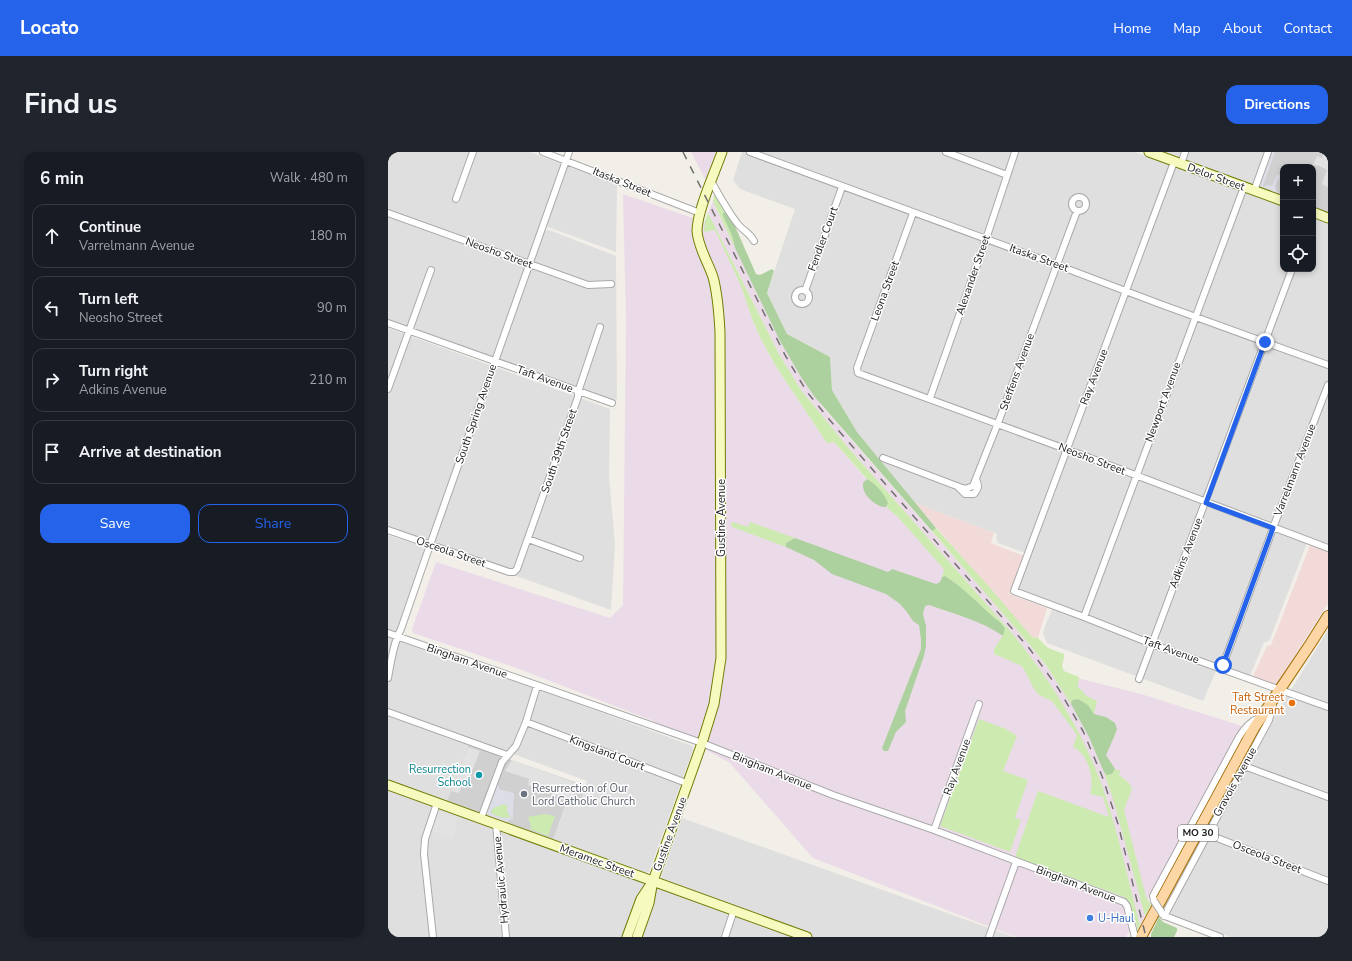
<!DOCTYPE html>
<html lang="en">
<head>
<meta charset="utf-8">
<style>
	:root { --surface:#171b24; --page:#20242c; --text:#f1f3f6; --muted:#9ea1a6; --line:#363941; --accent:#2563eb }
	body { margin:0; font-family:"Nunito Sans",sans-serif; background:var(--page); color:var(--text) }
	.controls { position:absolute; right:12px; top:12px; display:grid; overflow:hidden; border-radius:8px; box-shadow:0 2px 6px #0003 }
	.controls button { width:36px; height:36px; display:grid; place-items:center; padding:0; border:0; border-bottom:1px solid var(--line); background:var(--surface); color:var(--text); font:20px sans-serif }
	.stop { position:absolute; width:12px; height:12px; margin:-9px; border:3px solid #2563eb; border-radius:50%; background:#fff }
	.stop.end { background:#2563eb; border-color:#fff; box-shadow:0 1px 4px #0008 }
	.list { margin:0; padding:0; list-style:none }
	h2 { display:flex; justify-content:space-between; align-items:center; height:52px; margin:0; padding:0 16px; font-size:17px }
	h2 small { font-size:13px; font-weight:400; color:var(--muted) }
	.list li { display:grid; grid-template-columns:26px 1fr auto; gap:12px; align-items:center; box-sizing:border-box; height:64px; margin:0 8px 8px; padding:0 8px; border:1px solid var(--line); border-radius:12px }
	.list b { display:block; font-size:15px; white-space:nowrap }
	.list p { margin:0; font-size:13px; white-space:nowrap; color:var(--muted) }
	.list em { font-size:13px; font-style:normal; color:var(--muted) }
	.actions { display:flex; gap:8px; padding:12px 16px }
	.actions a { flex:1; padding:9px 0; border:1px solid var(--accent); border-radius:12px; text-align:center; font-size:14px; color:var(--accent) }
	.actions .main { background:var(--accent); color:#fff }
	.icon { flex:none; width:22px; height:22px; fill:none; stroke:currentColor; stroke-width:2; stroke-linecap:round; stroke-linejoin:round }
	.map { position:relative; flex:none; width:940px; height:785px; overflow:hidden; border-radius:12px }
	header { display:flex; align-items:center; gap:24px; box-sizing:border-box; height:56px; padding:0 20px; background:var(--accent); color:#fff }
	header strong { font-size:19px }
	nav { display:flex; gap:22px; margin-inline-start:auto; font-size:14px }
	.intro { display:flex; align-items:center; justify-content:space-between; box-sizing:border-box; height:96px; padding:0 24px }
	h1 { margin:0; font-size:28px }
	.button { padding:10px 18px; border-radius:12px; background:var(--accent); color:#fff; font-size:14px; font-weight:700 }
	main { display:flex; gap:24px; padding:0 24px }
	aside { flex:1; background:var(--surface); border-radius:12px; box-shadow:0 2px 6px #0003 }
	.map>svg:first-child { display:block }
	.residential { fill:#e0dfdf }
	.commercial { fill:#f2dad9 }
	.industrial { fill:#ebdbe8 }
	.religious { fill:#d0d0d0 }
	.grass { fill:#cdebb0 }
	.forest { fill:#add19e }
	.parking { fill:#e2e2e2 }
	.plaza { fill:#dddde8; fill-rule:evenodd }
	.lines { fill:none; stroke-linecap:round; stroke-linejoin:round }
	.street-casing { stroke:#a9a9a9; stroke-width:8 }
	.secondary-casing { stroke:#707d05; stroke-width:11 }
	.primary-casing { stroke:#a06b00; stroke-width:12 }
	.street { stroke:#fff; stroke-width:6 }
	.secondary { stroke:#f7fabf; stroke-width:9 }
	.primary { stroke:#fcd6a4; stroke-width:10 }
	.rail { stroke:#707070; stroke-width:1.5; stroke-dasharray:8 8; stroke-linecap:butt }
	.street-bridge-casing { stroke:#a9a9a9; stroke-width:8; stroke-linecap:butt }
	.street-bridge { stroke:#fff; stroke-width:6 }
	.route { stroke:#2563eb; stroke-width:5 }
	.food-dot { fill:#e8710a; stroke:#fff; stroke-width:1.5 }
	.culture-dot { fill:#0f9aa8; stroke:#fff; stroke-width:1.5 }
	.worship-dot { fill:#6b7280; stroke:#fff; stroke-width:1.5 }
	.shop-dot { fill:#3f7fe0; stroke:#fff; stroke-width:1.5 }
	.labels { text-anchor:middle; dominant-baseline:central; stroke-width:3; stroke-linejoin:round; paint-order:stroke }
	.shield { fill:#fff; stroke:#646464; stroke-width:1 }
	.shield-label { font-size:10px; font-weight:bold; fill:#222 }
	.street-label { font-size:11px; fill:#222; stroke:#fff }
	.food-label { font-size:11px; fill:#c56008; stroke:#fff; text-anchor:end }
	.culture-label { font-size:11px; fill:#0d838f; stroke:#fff; text-anchor:end }
	.worship-label { font-size:11px; fill:#5b616d; stroke:#fff; text-anchor:start }
	.shop-label { font-size:11px; fill:#366cbe; stroke:#fff; text-anchor:start }
</style>
</head>
<body>
<header>
<strong>Locato</strong>
<nav><a>Home</a><a>Map</a><a>About</a><a>Contact</a></nav>
</header>
<div class="intro"><h1>Find us</h1><a class="button">Directions</a></div>
<main>
<aside>
<h2>6 min<small>Walk · 480 m</small></h2>
<ul class="list">
<li><svg class="icon" aria-label="ahead" viewBox="0 0 24 24"><path d="M12 20V5M6 11l6-6 6 6"/></svg><div><b>Continue</b><p>Varrelmann Avenue</p></div><em>180 m</em></li>
<li><svg class="icon" aria-label="left" viewBox="0 0 24 24"><path d="M17 20v-9H6M10 6l-5 5 5 5"/></svg><div><b>Turn left</b><p>Neosho Street</p></div><em>90 m</em></li>
<li><svg class="icon" aria-label="right" viewBox="0 0 24 24"><path d="M7 20v-9h11M14 6l5 5-5 5"/></svg><div><b>Turn right</b><p>Adkins Avenue</p></div><em>210 m</em></li>
<li><svg class="icon" aria-label="arrive" viewBox="0 0 24 24"><path d="M6 21V4h12l-3 4 3 4H6"/></svg><div><b>Arrive at destination</b></div></li>
</ul>
<div class="actions"><a class="main">Save</a><a>Share</a></div>
</aside>
<div class="map">
<svg width="940" height="785" viewBox="0 0 940 785">
	<rect width="100%" height="100%" fill="#f2efe9"/>
	<!-- residential -->
	<path class="residential" d="M 0,0 L 81,0 L 64,48 L 71,51 L 89,0 L 142,0 L 229,33 L 228,100 L 152,72 L 149,79 L 161,78 L 228,104 L 229,247 L 227,248 L 0,167 Z
		M 354,0 L 747,0 L 895,54 L 895,117 L 925,117 L 925,65 L 940,71 L 940,392 L 921,386 L 882,487 L 879,490 L 876,490 L 862,524 L 831,512 L 815,549 L 659,491 L 655,482 L 657,474 L 667,451 L 632,438 L 631,436 L 643,403 L 610,391 L 608,386 L 609,382 L 527,351 L 469,280 L 444,238 L 442,205 L 399,182 L 379,141 L 407,57 L 352,37 L 345,28 Z
		M 773,0 L 877,0 L 866,31 L 863,33 Z
		M 0,176 L 222,257 L 221,324 L 227,392 L 223,458 L 0,378 Z
		M 0,383 L 33,394 L 36,398 L 7,487 L 155,539 L 302,593 L 305,595 L 305,598 L 261,720 L 257,721 L 165,688 L 180,648 L 191,652 L 199,629 L 82,586 L 59,649 L 0,628 Z
		M 940,478 L 940,785 L 842,785 L 782,763 L 780,760 L 856,620 L 890,559 Z
		M 0,637 L 253,729 L 256,732 L 237,785 L 0,785 Z
		M 294,666 L 626,785 L 252,785 Z"/>
	<!-- commercial -->
	<path class="commercial" d="M 527,351 L 606,381 L 603,391 L 636,404 L 621,442 L 659,456 L 650,486 L 644,485 Z
		M 922,393 L 940,400 L 940,451 L 889,532 L 886,532 L 865,524 L 879,494 L 883,493 Z"/>
	<!-- industrial -->
	<path class="industrial" d="M 303,0 L 328,0 L 318,29 Z
		M 235,42 L 325,73 L 353,133 L 365,169 L 372,185 L 387,213 L 439,291 L 446,290 L 642,514 L 651,516 L 623,480 L 458,293 L 413,238 L 391,202 L 320,61 L 325,49 L 392,189 L 413,225 L 438,259 L 602,446 L 642,493 L 662,519 L 753,542 L 854,574 L 755,757 L 757,764 L 752,773 L 750,765 L 738,785 L 628,785 L 425,706 L 342,611 L 263,568 L 126,515 L 25,481 L 24,477 L 48,410 L 222,466 L 235,453 L 238,169 Z"/>
	<!-- religious -->
	<path class="religious" d="M 884,0 L 940,0 L 940,61 L 925,56 L 925,15 L 895,15 L 895,45 L 871,34 Z
		M 80,593 L 111,604 L 112,606 L 92,659 L 90,661 L 59,649 Z
		M 121,607 L 198,634 L 191,652 L 179,649 L 165,688 L 99,663 L 116,614 Z"/>
	<!-- grass -->
	<path class="grass" d="M 327,40 L 338,60 L 335,61 L 335,64 L 344,84 L 347,96 L 325,49 Z
		M 320,61 L 391,202 L 413,238 L 458,293 L 623,480 C 662,527 694,578 715,636 C 730,680 740,727 752,773 L 750,778 L 742,752 L 736,745 L 629,706 L 628,702 L 650,639 L 721,665 L 715,645 L 702,642 C 707,626 700,602 685,595 L 689,583 L 664,549 L 651,543 L 646,537 L 639,523 L 634,514 L 606,502 L 606,497 L 616,482 L 613,471 L 566,430 L 557,424 L 554,425 L 556,418 L 554,415 L 510,365 L 498,355 L 500,354 L 483,329 L 479,327 L 446,290 L 439,291 L 387,213 L 372,185 L 365,169 L 353,134 L 327,78 L 316,80 L 317,69 Z
		M 344,370 L 360,375 L 362,370 L 407,386 L 398,391 L 398,395 L 347,376 L 343,374 Z
		M 548,376 L 603,437 L 644,485 L 650,486 L 660,496 L 676,502 L 676,506 L 674,514 L 676,519 L 691,525 C 691,534 686,534 695,539 L 697,543 L 709,549 L 706,562 L 700,553 L 690,547 L 684,548 L 683,552 L 658,513 L 642,493 L 543,378 L 545,379 Z
		M 591,567 L 618,577 L 629,584 L 615,619 L 640,628 L 627,666 L 633,668 L 622,700 L 552,674 Z
		M 727,617 L 732,619 L 731,623 L 741,631 L 744,637 L 736,658 L 758,745 L 763,753 L 757,764 L 726,650 L 716,620 L 721,623 L 724,622 Z
		M 115,652 L 119,653 L 120,662 L 123,664 L 122,666 L 112,665 L 104,662 L 104,657 L 109,654 Z
		M 157,662 L 167,664 L 160,684 L 142,677 L 143,674 L 140,665 Z"/>
	<!-- forest -->
	<path class="forest" d="M 338,60 L 346,72 L 368,122 L 372,123 L 384,117 L 386,119 L 379,141 L 399,182 L 442,205 L 444,238 L 469,280 L 548,376 L 545,379 L 543,378 L 426,244 L 413,225 L 392,189 L 347,96 L 344,84 L 335,64 L 335,61 Z
		M 479,327 C 488,332 496,341 500,351 L 498,355 C 491,356 480,347 477,341 C 475,338 475,334 475,331 Z
		M 407,386 L 500,420 L 504,417 L 548,432 L 552,430 L 554,425 L 557,424 C 578,437 594,456 613,471 L 617,477 L 615,484 C 594,469 566,462 541,453 L 537,454 L 535,462 L 538,474 L 538,494 L 536,504 L 517,559 L 518,570 L 508,580 L 500,599 L 496,599 L 494,596 L 533,497 L 533,488 L 531,473 L 525,469 L 519,460 L 512,452 L 498,442 L 444,422 L 426,408 L 398,395 L 398,391 Z
		M 690,547 L 700,553 L 706,562 L 718,565 L 727,571 L 729,577 L 726,585 L 718,603 L 727,617 L 724,622 L 719,623 L 716,620 L 701,585 L 683,552 L 684,548 Z
		M 771,765 L 775,770 L 789,776 L 789,779 L 786,785 L 763,785 L 763,782 Z"/>
	<!-- parking -->
	<path class="parking" d="M 936,0 L 940,0 L 940,35 L 934,32 L 939,18 L 930,13 L 929,14 L 925,13 L 929,4 L 934,6 Z
		M 80,595 L 92,599 L 79,632 L 75,631 L 71,641 L 63,639 Z
		M 124,608 L 190,632 L 183,649 L 140,633 L 141,627 L 117,619 Z
		M 50,659 L 69,666 L 66,687 L 43,679 Z"/>
	<!-- plaza -->
	<path class="plaza" d="M 884,0 L 887,0 L 875,34 L 876,35 L 879,33 L 884,34 L 889,22 L 894,24 L 893,28 L 890,27 L 887,35 L 889,40 L 895,42 L 895,45 L 872,36 L 871,34 Z
		M 109,634 L 111,634 L 111,637 L 126,641 L 126,643 L 125,657 L 125,667 L 121,668 L 119,671 L 99,663 ZM 116,652 L 119,653 L 119,660 L 123,665 L 115,666 L 104,662 L 103,659 L 105,656 Z"/>
	<g class="lines">
		<defs>
			<path id="street" d="M 155,0 L 312,61
				M 362,0 L 669,113 L 772,152 L 940,213
				M 558,0 L 619,23
				M 786,10 L 626,439 L 696,465 L 764,492 L 940,555
				M 793,12 L 797,0
				M 323,29 C 331,43 339,58 349,71 C 354,78 362,81 366,89
				M 866,39 L 880,0
				M684 52a7 7 0 1 1 14 0a7 7 0 1 1-14 0Z
				M 68,47 L 85,0
				M 0,61 L 200,133 L 223,132
				M 525,61 L 469,216 L 470,221 L 713,310 L 940,396
				M407 145a7 7 0 1 1 14 0a7 7 0 1 1-14 0Z
				M 417,139 L 454,35
				M 0,171 L 224,251
				M 0,237 L 43,118
				M 542,246 L 598,87 L 627,0
				M 495,306 L 574,336 L 578,337 L 585,334 L 610,271 L 689,59
				M 571,336 L 577,342 L 586,342 C 591,336 591,334 588,327
				M 0,378 L 121,420 L 126,420 L 129,417 L 190,245 L 190,240 L 212,175
				M 140,387 L 192,406
				M 696,465 L 856,35
				M 0,481 L 314,591 L 445,643 L 546,678 L 736,750 L 739,754 L 747,785
				M 834,516 L 885,376 L 940,233
				M 0,526 C 3,510 5,492 13,477 L 42,393 L 181,0
				M 751,527 L 904,117
				M 0,560 L 119,603
				M 138,570 L 301,632
				M 856,614 L 940,645
				M 93,666 L 114,610 L 128,594 L 138,570 L 149,534
				M 108,672 L 118,785
				M 546,678 L 591,552
				M 819,682 L 940,729
				M 766,749 L 765,744 L 851,585 C 857,575 862,570 872,565
				M 774,762 L 777,764 L 832,785
				M 776,764 L 881,568 L 885,552
				M 45,785 L 36,702 L 37,687 L 49,651
				M 337,785 L 346,758
				M 601,785 L 628,710"/>
			<path id="secondary" d="M 761,0 L 895,49
				M 925,60 L 940,66
				M 0,633 L 419,785
				M 239,785 L 253,747 L 265,729 L 314,591 L 326,552 L 333,506 L 332,180 C 331,162 330,143 325,125 C 320,110 310,95 309,79 C 309,59 327,20 334,0
				M 249,785 L 261,751 L 264,734"/>
			<path id="primary" d="M 753,785 L 866,576 L 923,491 L 940,464"/>
		</defs>
		<!-- street casing -->
		<use href="#street" class="street-casing"/>
		<!-- secondary casing -->
		<use href="#secondary" class="secondary-casing"/>
		<!-- primary casing -->
		<use href="#primary" class="primary-casing"/>
		<!-- street -->
		<use href="#street" class="street"/>
		<!-- secondary -->
		<use href="#secondary" class="secondary"/>
		<!-- primary -->
		<use href="#primary" class="primary"/>
		<!-- rail -->
		<path class="rail" d="M 295,0 L 397,203 L 419,240 L 450,278 L 641,496 L 670,536 L 695,579 L 714,624 L 730,672 L 758,785"/>
		<defs>
			<path id="street-bridge" d="M 766,749 L 774,761"/>
		</defs>
		<!-- street-bridge casing -->
		<use href="#street-bridge" class="street-bridge-casing"/>
		<!-- street-bridge -->
		<use href="#street-bridge" class="street-bridge"/>
	</g>
	<g class="lines">
		<!-- route -->
		<path class="route" d="M 835,513 L 885,376 L 818,351 L 877,190"/>
	</g>
	<!-- markers -->
	<circle class="food-dot" cx="904" cy="551" r="4"/>
	<circle class="culture-dot" cx="91" cy="623" r="4"/>
	<circle class="worship-dot" cx="136" cy="642" r="4"/>
	<circle class="shop-dot" cx="702" cy="766" r="4"/>
	<g class="labels">
		<!-- shield labels -->
		<rect class="shield" x="790" y="673" width="40" height="16" rx="3"/>
		<g class="shield-label">
			<text x="810" y="681">MO 30</text>
		</g>
		<!-- street labels -->
		<g class="street-label">
			<text transform="translate(828 25) rotate(20)">Delor Street</text>
			<text transform="translate(234 30) rotate(22)">Itaska Street</text>
			<text transform="translate(435 87) rotate(-70)">Fendler Court</text>
			<text transform="translate(111 101) rotate(20)">Neosho Street</text>
			<text transform="translate(651 106) rotate(20)">Itaska Street</text>
			<text transform="translate(585 123) rotate(-71)">Alexander Street</text>
			<text transform="translate(497 139) rotate(-70)">Leona Street</text>
			<text transform="translate(629 220) rotate(-70)">Steffens Avenue</text>
			<text transform="translate(706 225) rotate(-69)">Ray Avenue</text>
			<text transform="translate(157 227) rotate(20)">Taft Avenue</text>
			<text transform="translate(775 250) rotate(-70)">Newport Avenue</text>
			<text transform="translate(88 262) rotate(-71)">South Spring Avenue</text>
			<text transform="translate(171 299) rotate(-71)">South 39th Street</text>
			<text transform="translate(704 307) rotate(21)">Neosho Street</text>
			<text transform="translate(907 318) rotate(-69)">Varrelmann Avenue</text>
			<text transform="translate(333 366) rotate(-90)">Gustine Avenue</text>
			<text transform="translate(63 400) rotate(19)">Osceola Street</text>
			<text transform="translate(798 401) rotate(-69)">Adkins Avenue</text>
			<text transform="translate(783 498) rotate(20)">Taft Avenue</text>
			<text transform="translate(79 509) rotate(19)">Bingham Avenue</text>
			<text transform="translate(219 601) rotate(21)">Kingsland Court</text>
			<text transform="translate(569 615) rotate(-70)">Ray Avenue</text>
			<text transform="translate(384 619) rotate(22)">Bingham Avenue</text>
			<text transform="translate(847 630) rotate(-61)">Gravois Avenue</text>
			<text transform="translate(282 682) rotate(-70)">Gustine Avenue</text>
			<text transform="translate(879 705) rotate(21)">Osceola Street</text>
			<text transform="translate(209 709) rotate(20)">Meramec Street</text>
			<text transform="translate(113 728) rotate(-95)">Hydraulic Avenue</text>
			<text transform="translate(688 732) rotate(21)">Bingham Avenue</text>
		</g>
		<!-- food labels -->
		<g class="food-label">
			<text x="896" y="545">Taft Street<tspan x="896" dy="13">Restaurant</tspan></text>
		</g>
		<!-- culture labels -->
		<g class="culture-label">
			<text x="83" y="617">Resurrection<tspan x="83" dy="13">School</tspan></text>
		</g>
		<!-- worship labels -->
		<g class="worship-label">
			<text x="144" y="636">Resurrection of Our<tspan x="144" dy="13">Lord Catholic Church</tspan></text>
		</g>
		<!-- shop labels -->
		<g class="shop-label">
			<text x="710" y="766">U-Haul</text>
		</g>
	</g>
</svg>
<div class="controls">
<button>+</button>
<button>−</button>
<button><svg class="icon" aria-label="locate" viewBox="0 0 24 24"><circle cx="12" cy="12" r="6"/><path d="M12 2v4M12 18v4M2 12h4M18 12h4"/></svg></button>
</div>
<div class="stop" style="left:835px;top:513px"></div>
<div class="stop end" style="left:877px;top:190px"></div>
</div>
</main>
</body>
</html>
